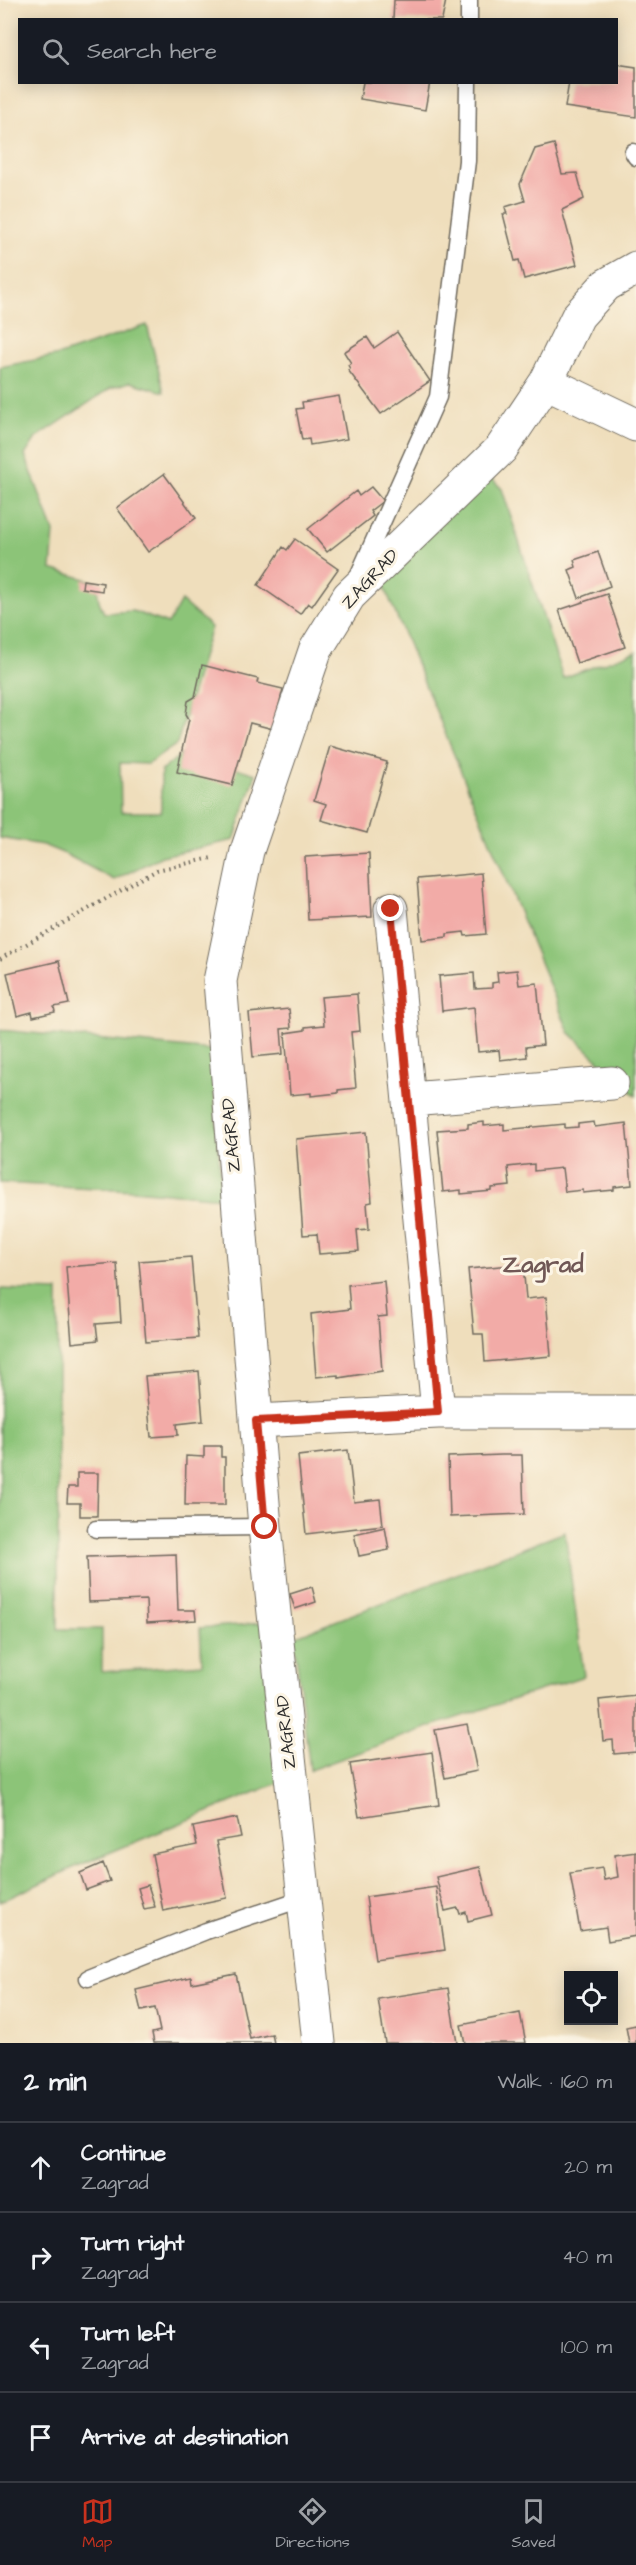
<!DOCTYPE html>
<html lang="en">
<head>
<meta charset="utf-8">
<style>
	:root { --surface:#171b24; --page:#20242c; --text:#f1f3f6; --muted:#9ea1a6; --line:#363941; --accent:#c8321e }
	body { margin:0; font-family:"Architects Daughter",sans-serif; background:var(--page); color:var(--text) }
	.controls { position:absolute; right:18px; bottom:18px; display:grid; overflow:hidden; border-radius:0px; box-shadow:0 3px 15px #0003 }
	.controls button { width:54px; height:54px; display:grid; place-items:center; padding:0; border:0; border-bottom:2px solid var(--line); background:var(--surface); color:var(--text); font:30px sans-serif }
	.stop { position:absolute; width:18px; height:18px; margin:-14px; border:4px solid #c8321e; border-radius:50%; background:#fff }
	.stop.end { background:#c8321e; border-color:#fff; box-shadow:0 2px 6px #0008 }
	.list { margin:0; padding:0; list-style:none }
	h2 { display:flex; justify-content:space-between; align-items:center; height:78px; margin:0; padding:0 24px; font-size:26px }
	h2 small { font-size:20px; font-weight:400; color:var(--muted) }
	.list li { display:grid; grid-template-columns:39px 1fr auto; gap:18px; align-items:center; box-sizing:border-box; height:90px; padding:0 24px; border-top:2px solid var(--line) }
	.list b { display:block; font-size:22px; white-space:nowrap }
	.list p { margin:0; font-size:20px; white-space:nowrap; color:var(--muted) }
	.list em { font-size:20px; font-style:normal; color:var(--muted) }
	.icon { flex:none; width:33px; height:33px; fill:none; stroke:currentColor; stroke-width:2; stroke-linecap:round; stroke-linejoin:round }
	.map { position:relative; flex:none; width:636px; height:2043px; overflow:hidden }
	.search { position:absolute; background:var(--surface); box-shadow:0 3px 15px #0003; left:18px; right:18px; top:18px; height:66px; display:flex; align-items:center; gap:15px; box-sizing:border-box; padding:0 21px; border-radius:0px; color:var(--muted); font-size:22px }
	.sheet { height:438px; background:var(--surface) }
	nav { display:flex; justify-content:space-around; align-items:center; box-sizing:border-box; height:84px; border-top:2px solid var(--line); background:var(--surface); font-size:16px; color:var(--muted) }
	nav a { display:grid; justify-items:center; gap:3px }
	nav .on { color:var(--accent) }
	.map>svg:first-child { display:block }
	.green { fill:#8cc478; stroke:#5c7852; stroke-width:1.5 }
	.building { fill:#f2aba7 }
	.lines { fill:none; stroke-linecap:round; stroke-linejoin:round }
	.lane-casing { stroke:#706a5e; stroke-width:19 }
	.street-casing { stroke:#706a5e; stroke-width:35 }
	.path { stroke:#706a5e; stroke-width:4; stroke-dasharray:1.5 4.5; stroke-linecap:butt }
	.lane { stroke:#fff; stroke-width:16 }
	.street { stroke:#fff; stroke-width:33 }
	.route { stroke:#c8321e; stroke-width:8 }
	.labels { text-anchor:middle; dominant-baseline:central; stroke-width:6; stroke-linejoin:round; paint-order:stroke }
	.street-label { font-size:18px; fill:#2b2b2b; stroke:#fcf5e5 }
	.district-label { font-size:24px; font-weight:bold; fill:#715856; stroke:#fcf5e5 }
</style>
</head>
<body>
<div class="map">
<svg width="636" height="2043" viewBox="0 0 636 2043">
	<rect width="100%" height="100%" fill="#fcf5e5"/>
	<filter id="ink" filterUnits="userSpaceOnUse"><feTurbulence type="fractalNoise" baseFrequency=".0167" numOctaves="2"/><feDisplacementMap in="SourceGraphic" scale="12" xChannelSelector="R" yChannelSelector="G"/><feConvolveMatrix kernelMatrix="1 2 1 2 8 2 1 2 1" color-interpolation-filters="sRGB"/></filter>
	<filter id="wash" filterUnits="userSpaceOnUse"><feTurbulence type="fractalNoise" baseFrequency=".008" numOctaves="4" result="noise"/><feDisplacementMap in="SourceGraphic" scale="24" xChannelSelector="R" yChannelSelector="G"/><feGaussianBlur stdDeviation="1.35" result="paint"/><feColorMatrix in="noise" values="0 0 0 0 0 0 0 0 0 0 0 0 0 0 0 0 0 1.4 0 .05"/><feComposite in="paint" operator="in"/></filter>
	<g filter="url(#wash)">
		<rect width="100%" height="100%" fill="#efdebc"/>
		<!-- green -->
		<path class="green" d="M 147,325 L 164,392 L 130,382 L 111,388 L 36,438 L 25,455 L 54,532 L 51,569 L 96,582 L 99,601 L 104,613 L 133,611 L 168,624 L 181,601 L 211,627 L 177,744 L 148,764 L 120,763 L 121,812 L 161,812 L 161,771 L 184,752 L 256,774 L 234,840 L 162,856 L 114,880 L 65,854 L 43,845 L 0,838 L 0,367 L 60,355 Z
			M 490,477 L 502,489 L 563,678 L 636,651 L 636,1096 L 569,1032 L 380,576 Z
			M 0,1030 L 211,1050 L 222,1198 L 133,1190 L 0,1183 Z
			M 0,1289 L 58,1291 L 58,1629 L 102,1629 L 102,1672 L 202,1664 L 200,1628 L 263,1623 L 280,1782 L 75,1867 L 0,1902 Z
			M 565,1532 L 584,1676 L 429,1727 L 310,1770 L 294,1637 Z"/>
		<g id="blocks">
			<!-- building -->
			<path class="building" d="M 394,0 L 446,0 L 442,20 L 393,20 Z
				M 616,64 L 636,67 L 636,117 L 565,107 L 569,82 L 616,82 Z
				M 363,82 L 430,82 L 425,110 L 360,99 Z
				M 554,144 L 562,174 L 577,173 L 584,199 L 562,210 L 577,265 L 524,279 L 519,260 L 515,261 L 503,214 L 507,214 L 505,207 L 525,201 L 520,184 L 535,149 Z
				M 397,332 L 430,381 L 381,414 L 348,370 L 350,369 L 348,365 L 351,363 L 344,352 L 367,337 L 374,348 Z
				M 339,396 L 347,439 L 310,445 L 309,439 L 302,440 L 296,409 L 303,408 L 302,402 Z
				M 164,474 L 196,518 L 148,552 L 117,508 Z
				M 371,487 L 383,501 L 370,511 L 373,516 L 327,552 L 308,529 L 356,491 L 359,496 Z
				M 295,539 L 338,569 L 312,606 L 308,603 L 300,614 L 258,585 L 283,547 L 287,550 Z
				M 598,552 L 610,586 L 579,598 L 569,570 L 576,567 L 574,560 Z
				M 83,580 L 103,583 L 102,591 L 82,588 Z
				M 607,594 L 625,647 L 577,663 L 559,610 Z
				M 202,665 L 258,679 L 257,683 L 283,689 L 273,729 L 250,723 L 232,785 L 177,772 L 189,719 L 186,714 L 188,701 L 195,697 Z
				M 330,746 L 387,762 L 367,833 L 321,820 L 326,804 L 314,800 Z
				M 369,853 L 372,917 L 308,920 L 305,857 Z
				M 481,873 L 486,934 L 465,936 L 464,932 L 447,934 L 447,937 L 422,940 L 417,879 Z
				M 59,961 L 69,1004 L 54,1007 L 55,1012 L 33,1017 L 32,1012 L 17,1016 L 7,973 Z
				M 517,970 L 519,985 L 537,983 L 543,1045 L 526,1047 L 527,1057 L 500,1060 L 499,1050 L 478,1052 L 474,1007 L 442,1011 L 439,976 L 474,973 L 475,989 L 492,988 L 492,983 L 498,982 L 497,972 Z
				M 357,994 L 360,1031 L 351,1032 L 356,1088 L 338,1090 L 338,1093 L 311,1096 L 311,1093 L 290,1095 L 285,1033 L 305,1030 L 305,1027 L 324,1025 L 321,997 Z
				M 289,1009 L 291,1028 L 281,1029 L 283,1054 L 253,1057 L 249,1013 Z
				M 484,1122 L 484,1126 L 504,1124 L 504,1130 L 565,1124 L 565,1128 L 578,1127 L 578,1124 L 594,1122 L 595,1127 L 626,1123 L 632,1185 L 614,1187 L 614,1190 L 583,1193 L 583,1190 L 565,1192 L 562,1168 L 534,1171 L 534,1164 L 508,1167 L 510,1186 L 492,1188 L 492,1191 L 461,1194 L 461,1190 L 443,1192 L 437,1130 L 468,1128 L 468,1124 Z
				M 366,1132 L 372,1202 L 367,1203 L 369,1229 L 357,1230 L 359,1251 L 319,1254 L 317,1234 L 303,1235 L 296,1139 Z
				M 191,1257 L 198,1338 L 146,1342 L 139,1261 Z
				M 117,1263 L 121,1322 L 96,1324 L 98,1340 L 72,1343 L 66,1267 Z
				M 523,1264 L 526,1299 L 546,1297 L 551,1356 L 485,1362 L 483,1334 L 474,1334 L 468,1269 Z
				M 384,1281 L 387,1316 L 378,1317 L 382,1371 L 338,1378 L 338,1375 L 316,1377 L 311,1314 L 350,1309 L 348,1285 Z
				M 199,1371 L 203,1421 L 177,1424 L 178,1435 L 151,1437 L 145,1376 Z
				M 204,1446 L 221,1446 L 221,1457 L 225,1457 L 225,1505 L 185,1505 L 186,1456 L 204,1457 Z
				M 348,1450 L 354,1502 L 380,1499 L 383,1525 L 306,1534 L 298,1456 Z
				M 502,1455 L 522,1455 L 524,1514 L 450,1517 L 448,1457 Z
				M 77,1473 L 98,1473 L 97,1516 L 80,1516 L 80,1503 L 67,1503 L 68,1487 L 77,1487 Z
				M 385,1527 L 389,1550 L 359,1556 L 354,1534 Z
				M 176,1554 L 178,1610 L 195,1610 L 196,1620 L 147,1623 L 146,1600 L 89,1602 L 87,1557 Z
				M 312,1587 L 316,1602 L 295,1609 L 290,1594 Z
				M 636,1696 L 636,1752 L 614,1754 L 613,1740 L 603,1741 L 599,1700 Z
				M 467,1724 L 477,1771 L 445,1778 L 435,1730 Z
				M 432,1752 L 439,1805 L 359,1817 L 350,1764 Z
				M 237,1818 L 241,1837 L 216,1841 L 227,1898 L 163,1911 L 152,1854 L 197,1845 L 193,1827 Z
				M 636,1852 L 636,1936 L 608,1941 L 606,1927 L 580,1931 L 570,1873 L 602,1868 L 604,1880 L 618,1877 L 615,1855 Z
				M 103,1863 L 110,1881 L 86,1890 L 80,1873 Z
				M 480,1867 L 492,1915 L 468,1921 L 466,1912 L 460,1914 L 458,1908 L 445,1911 L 436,1877 Z
				M 148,1885 L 155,1907 L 144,1909 L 138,1888 Z
				M 436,1887 L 445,1950 L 375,1960 L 366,1897 Z
				M 236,1974 L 250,2039 L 272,2034 L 274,2043 L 154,2043 L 152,2033 L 160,2031 L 155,2008 L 141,2011 L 136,1990 L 191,1977 L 192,1983 Z
				M 448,1988 L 457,2043 L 385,2043 L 378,1999 Z
				M 520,2013 L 526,2043 L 465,2043 L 461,2025 Z
				M 636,2025 L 636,2043 L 629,2043 L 626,2027 Z"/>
		</g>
	</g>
	<g filter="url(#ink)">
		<use href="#blocks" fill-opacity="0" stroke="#706a5e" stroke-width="1.5"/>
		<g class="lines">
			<defs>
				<path id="lane" d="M 469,0 L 469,20
					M 633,152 L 636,157
					M 359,574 L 438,397 L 467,161 L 468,82
					M 96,1529 L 265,1527
					M 88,1978 L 206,1931 L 304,1898"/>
				<path id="street" d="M 546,382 L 636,425
					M 391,909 L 438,1412
					M 410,1099 L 612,1083
					M 256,1421 L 438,1412 L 636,1412
					M 319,2043 L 265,1527 L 220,981 L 247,851 L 315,651 L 349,596 L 501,449 L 546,382 L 578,316 L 606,285 L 636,268"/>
			</defs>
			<!-- lane casing -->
			<use href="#lane" class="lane-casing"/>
			<!-- street casing -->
			<use href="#street" class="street-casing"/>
			<!-- path -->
			<path class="path" d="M 0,959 L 157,870 L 212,858"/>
			<!-- lane -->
			<use href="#lane" class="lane"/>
			<!-- street -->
			<use href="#street" class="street"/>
		</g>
	</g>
	<g class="lines" filter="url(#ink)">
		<!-- route -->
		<path class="route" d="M 265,1527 L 256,1421 L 438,1412 L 391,909"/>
	</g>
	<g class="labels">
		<!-- street labels -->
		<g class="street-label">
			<text transform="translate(370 579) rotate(-47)">ZAGRAD</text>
			<text transform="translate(231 1135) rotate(-95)">ZAGRAD</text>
			<text transform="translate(286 1732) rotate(-96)">ZAGRAD</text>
		</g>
		<!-- district labels -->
		<g class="district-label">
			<text x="543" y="1265">Zagrad</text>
		</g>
	</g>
</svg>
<div class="controls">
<button><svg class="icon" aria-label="locate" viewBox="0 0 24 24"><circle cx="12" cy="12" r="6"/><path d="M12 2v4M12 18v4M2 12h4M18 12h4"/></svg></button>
</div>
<div class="stop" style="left:265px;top:1527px"></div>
<div class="stop end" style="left:391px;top:909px"></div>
<div class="search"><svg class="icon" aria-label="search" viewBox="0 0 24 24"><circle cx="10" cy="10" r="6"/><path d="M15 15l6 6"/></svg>Search here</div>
</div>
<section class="sheet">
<h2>2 min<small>Walk · 160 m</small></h2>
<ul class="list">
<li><svg class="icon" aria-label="ahead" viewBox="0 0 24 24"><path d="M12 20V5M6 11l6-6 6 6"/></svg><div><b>Continue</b><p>Zagrad</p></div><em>20 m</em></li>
<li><svg class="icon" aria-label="right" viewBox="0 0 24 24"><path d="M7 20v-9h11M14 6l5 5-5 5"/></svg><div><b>Turn right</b><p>Zagrad</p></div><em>40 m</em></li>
<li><svg class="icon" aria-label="left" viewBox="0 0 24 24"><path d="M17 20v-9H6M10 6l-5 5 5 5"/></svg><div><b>Turn left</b><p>Zagrad</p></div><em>100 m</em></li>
<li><svg class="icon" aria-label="arrive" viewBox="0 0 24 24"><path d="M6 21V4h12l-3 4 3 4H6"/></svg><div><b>Arrive at destination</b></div></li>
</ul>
</section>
<nav>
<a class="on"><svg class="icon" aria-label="map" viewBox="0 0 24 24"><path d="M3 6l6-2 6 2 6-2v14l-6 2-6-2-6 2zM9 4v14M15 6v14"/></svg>Map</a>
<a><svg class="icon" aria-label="directions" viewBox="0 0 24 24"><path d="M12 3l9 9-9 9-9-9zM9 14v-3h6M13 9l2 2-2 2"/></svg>Directions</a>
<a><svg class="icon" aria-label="saved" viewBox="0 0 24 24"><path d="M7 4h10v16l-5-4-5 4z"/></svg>Saved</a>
</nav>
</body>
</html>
